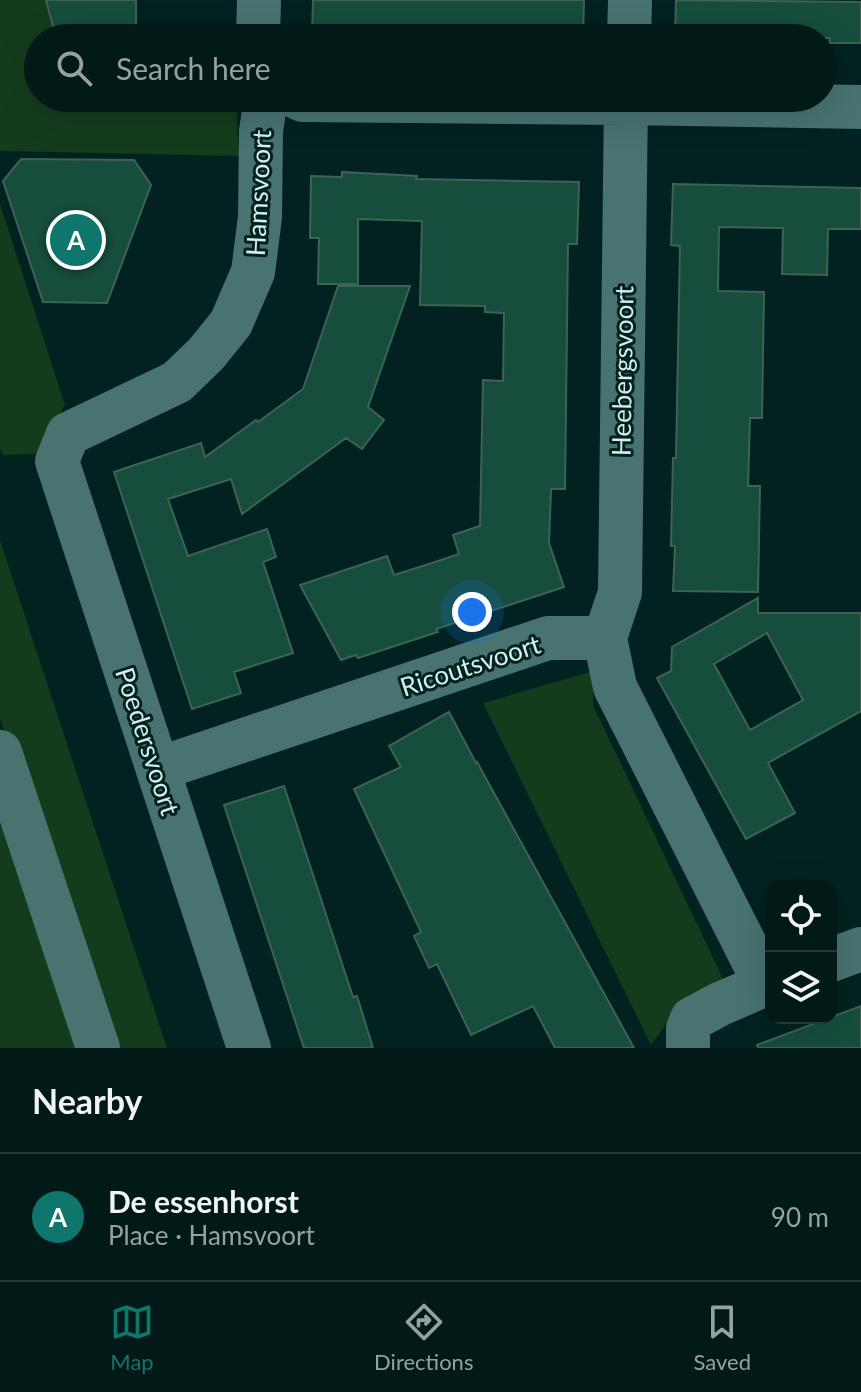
<!DOCTYPE html>
<html lang="en">
<head>
<meta charset="utf-8">
<style>
	:root { --surface:#011a18; --page:#0f2725; --text:#f1f3f6; --muted:#96a1a2; --line:#233837; --accent:#0f766e }
	body { margin:0; font-family:Lato,sans-serif; background:var(--page); color:var(--text) }
	.controls { position:absolute; right:24px; bottom:24px; display:grid; overflow:hidden; border-radius:16px; box-shadow:0 8px 32px #0002 }
	.controls button { width:72px; height:72px; display:grid; place-items:center; padding:0; border:0; border-bottom:2px solid var(--line); background:var(--surface); color:var(--text); font:40px sans-serif }
	.you { position:absolute; left:472px; top:612px; width:28px; height:28px; margin:-20px; border:6px solid #fff; border-radius:50%; background:#1a73e8; box-shadow:0 0 0 12px #1a73e833 }
	.badge { display:grid; place-items:center; width:52px; height:52px; border-radius:50%; background:var(--accent); color:#fff; font-size:26px; font-weight:700 }
	.pin { position:absolute; translate:-50% -50%; border:4px solid #fff; box-shadow:0 2px 8px #0006 }
	.list { margin:0; padding:0; list-style:none }
	h2 { display:flex; justify-content:space-between; align-items:center; height:104px; margin:0; padding:0 32px; font-size:34px }
	h2 small { font-size:26px; font-weight:400; color:var(--muted) }
	.list li { display:grid; grid-template-columns:52px 1fr auto; gap:24px; align-items:center; box-sizing:border-box; height:128px; padding:0 32px; border-top:2px solid var(--line) }
	.list b { display:block; font-size:30px; white-space:nowrap }
	.list p { margin:0; font-size:26px; white-space:nowrap; color:var(--muted) }
	.list em { font-size:26px; font-style:normal; color:var(--muted) }
	.icon { flex:none; width:44px; height:44px; fill:none; stroke:currentColor; stroke-width:2; stroke-linecap:round; stroke-linejoin:round }
	.map { position:relative; flex:none; width:861px; height:1048px; overflow:hidden }
	.search { position:absolute; background:var(--surface); box-shadow:0 8px 32px #0002; left:24px; right:24px; top:24px; height:88px; display:flex; align-items:center; gap:20px; box-sizing:border-box; padding:0 28px; border-radius:44px; color:var(--muted); font-size:30px }
	.sheet { height:232px; background:var(--surface) }
	nav { display:flex; justify-content:space-around; align-items:center; box-sizing:border-box; height:112px; border-top:2px solid var(--line); background:var(--surface); font-size:22px; color:var(--muted) }
	nav a { display:grid; justify-items:center; gap:4px }
	nav .on { color:var(--accent) }
	.map>svg:first-child { display:block }
	.green { fill:#143b1c }
	.building { fill:#164d3c; stroke:#3e6355; stroke-width:2; fill-rule:evenodd }
	.lines { fill:none; stroke-linecap:round; stroke-linejoin:round }
	.minor { stroke:#487370; stroke-width:44 }
	.secondary { stroke:#487370; stroke-width:44 }
	.labels { text-anchor:middle; dominant-baseline:central; stroke-width:6; stroke-linejoin:round; paint-order:stroke }
	.street-label { font-size:26px; fill:#d6edeb; stroke:#012220 }
</style>
</head>
<body>
<div class="map">
<svg width="861" height="1048" viewBox="0 0 861 1048">
	<rect width="100%" height="100%" fill="#012220"/>
	<!-- green -->
	<path class="green" d="M 0,0 L 96,0 L 108,38 L 38,38 L 38,98 L 236,98 L 239,156 L 0,151 Z
		M 0,204 L 65,405 L 35,454 L 3,455 L 0,449 Z
		M 0,540 L 167,1048 L 108,1048 L 0,718 Z
		M 593,671 L 593,705 L 726,985 L 680,1005 L 651,1045 L 483,703 Z
		M 0,781 L 88,1048 L 0,1048 Z"/>
	<!-- building -->
	<path class="building" d="M 46,0 L 136,0 L 136,38 L 56,38 Z
		M 313,0 L 584,0 L 583,38 L 312,33 Z
		M 676,0 L 861,2 L 861,43 L 829,43 L 830,38 L 675,38 Z
		M 21,159 L 134,160 L 151,185 L 107,303 L 43,302 L 3,181 Z
		M 342,172 L 417,176 L 416,179 L 579,182 L 577,244 L 568,244 L 565,489 L 551,489 L 549,543 L 564,587 L 436,629 L 438,632 L 358,658 L 356,655 L 341,660 L 300,585 L 387,556 L 394,575 L 426,565 L 459,554 L 453,535 L 480,526 L 483,380 L 503,381 L 504,313 L 485,312 L 485,306 L 420,305 L 422,221 L 358,219 L 358,284 L 318,284 L 319,238 L 310,238 L 311,176 L 342,177 Z
		M 673,184 L 861,188 L 861,229 L 828,229 L 827,275 L 782,274 L 783,228 L 719,227 L 718,291 L 764,292 L 762,418 L 750,418 L 748,486 L 760,486 L 758,592 L 673,591 L 675,546 L 671,546 L 673,458 L 676,458 L 680,246 L 671,245 Z
		M 338,286 L 410,286 L 368,407 L 384,420 L 362,449 L 346,438 L 242,514 L 231,479 L 168,499 L 188,556 L 267,529 L 276,557 L 263,562 L 293,653 L 234,672 L 241,693 L 192,709 L 114,472 L 201,443 L 205,457 L 256,420 L 258,422 L 303,389 Z
		M 758,598 L 758,613 L 861,613 L 861,711 L 768,763 L 795,813 L 746,839 L 657,678 L 671,671 L 672,647 ZM 767,633 L 803,700 L 750,730 L 714,664 Z
		M 449,712 L 476,763 L 477,762 L 634,1048 L 555,1048 L 533,1006 L 471,1035 L 437,964 L 429,968 L 414,936 L 421,932 L 354,789 L 401,767 L 389,746 Z
		M 284,786 L 353,997 L 357,996 L 373,1048 L 304,1048 L 224,805 Z
		M 861,1006 L 861,1048 L 758,1048 L 757,1045 Z"/>
	<g class="lines">
		<!-- minor -->
		<path class="minor" d="M 258,38 L 259,0
			M 629,38 L 630,0
			M 298,98 L 303,100 L 626,103 L 861,107
			M 605,638 L 620,592 L 626,98
			M 158,769 L 548,638 L 605,638 L 615,687 L 765,984
			M 831,960 L 861,949
			M 249,1048 L 57,461 L 68,434 L 177,382 L 206,354 L 231,323 L 253,272 L 260,217 L 261,131 L 266,98
			M 688,1048 L 688,1029 L 692,1019 L 720,1004 L 771,982"/>
		<!-- secondary -->
		<path class="secondary" d="M 0,752 L 98,1048"/>
	</g>
	<g class="labels">
		<!-- street labels -->
		<g class="street-label">
			<text transform="translate(258 193) rotate(-87)">Hamsvoort</text>
			<text transform="translate(622 371) rotate(-89)">Heebergsvoort</text>
			<text transform="translate(470 665) rotate(-18)">Ricoutsvoort</text>
			<text transform="translate(148 741) rotate(72)">Poedersvoort</text>
		</g>
	</g>
</svg>
<div class="controls">
<button><svg class="icon" aria-label="locate" viewBox="0 0 24 24"><circle cx="12" cy="12" r="6"/><path d="M12 2v4M12 18v4M2 12h4M18 12h4"/></svg></button>
<button><svg class="icon" aria-label="layers" viewBox="0 0 24 24"><path d="M12 4l9 5-9 5-9-5zM3 14l9 5 9-5"/></svg></button>
</div>
<div class="you"></div>
<div class="pin badge" style="left:76px;top:240px">A</div>
<div class="search"><svg class="icon" aria-label="search" viewBox="0 0 24 24"><circle cx="10" cy="10" r="6"/><path d="M15 15l6 6"/></svg>Search here</div>
</div>
<section class="sheet">
<h2>Nearby<small></small></h2>
<ul class="list">
<li><span class="badge">A</span><div><b>De essenhorst</b><p>Place · Hamsvoort</p></div><em>90 m</em></li>
</ul>
</section>
<nav>
<a class="on"><svg class="icon" aria-label="map" viewBox="0 0 24 24"><path d="M3 6l6-2 6 2 6-2v14l-6 2-6-2-6 2zM9 4v14M15 6v14"/></svg>Map</a>
<a><svg class="icon" aria-label="directions" viewBox="0 0 24 24"><path d="M12 3l9 9-9 9-9-9zM9 14v-3h6M13 9l2 2-2 2"/></svg>Directions</a>
<a><svg class="icon" aria-label="saved" viewBox="0 0 24 24"><path d="M7 4h10v16l-5-4-5 4z"/></svg>Saved</a>
</nav>
</body>
</html>
